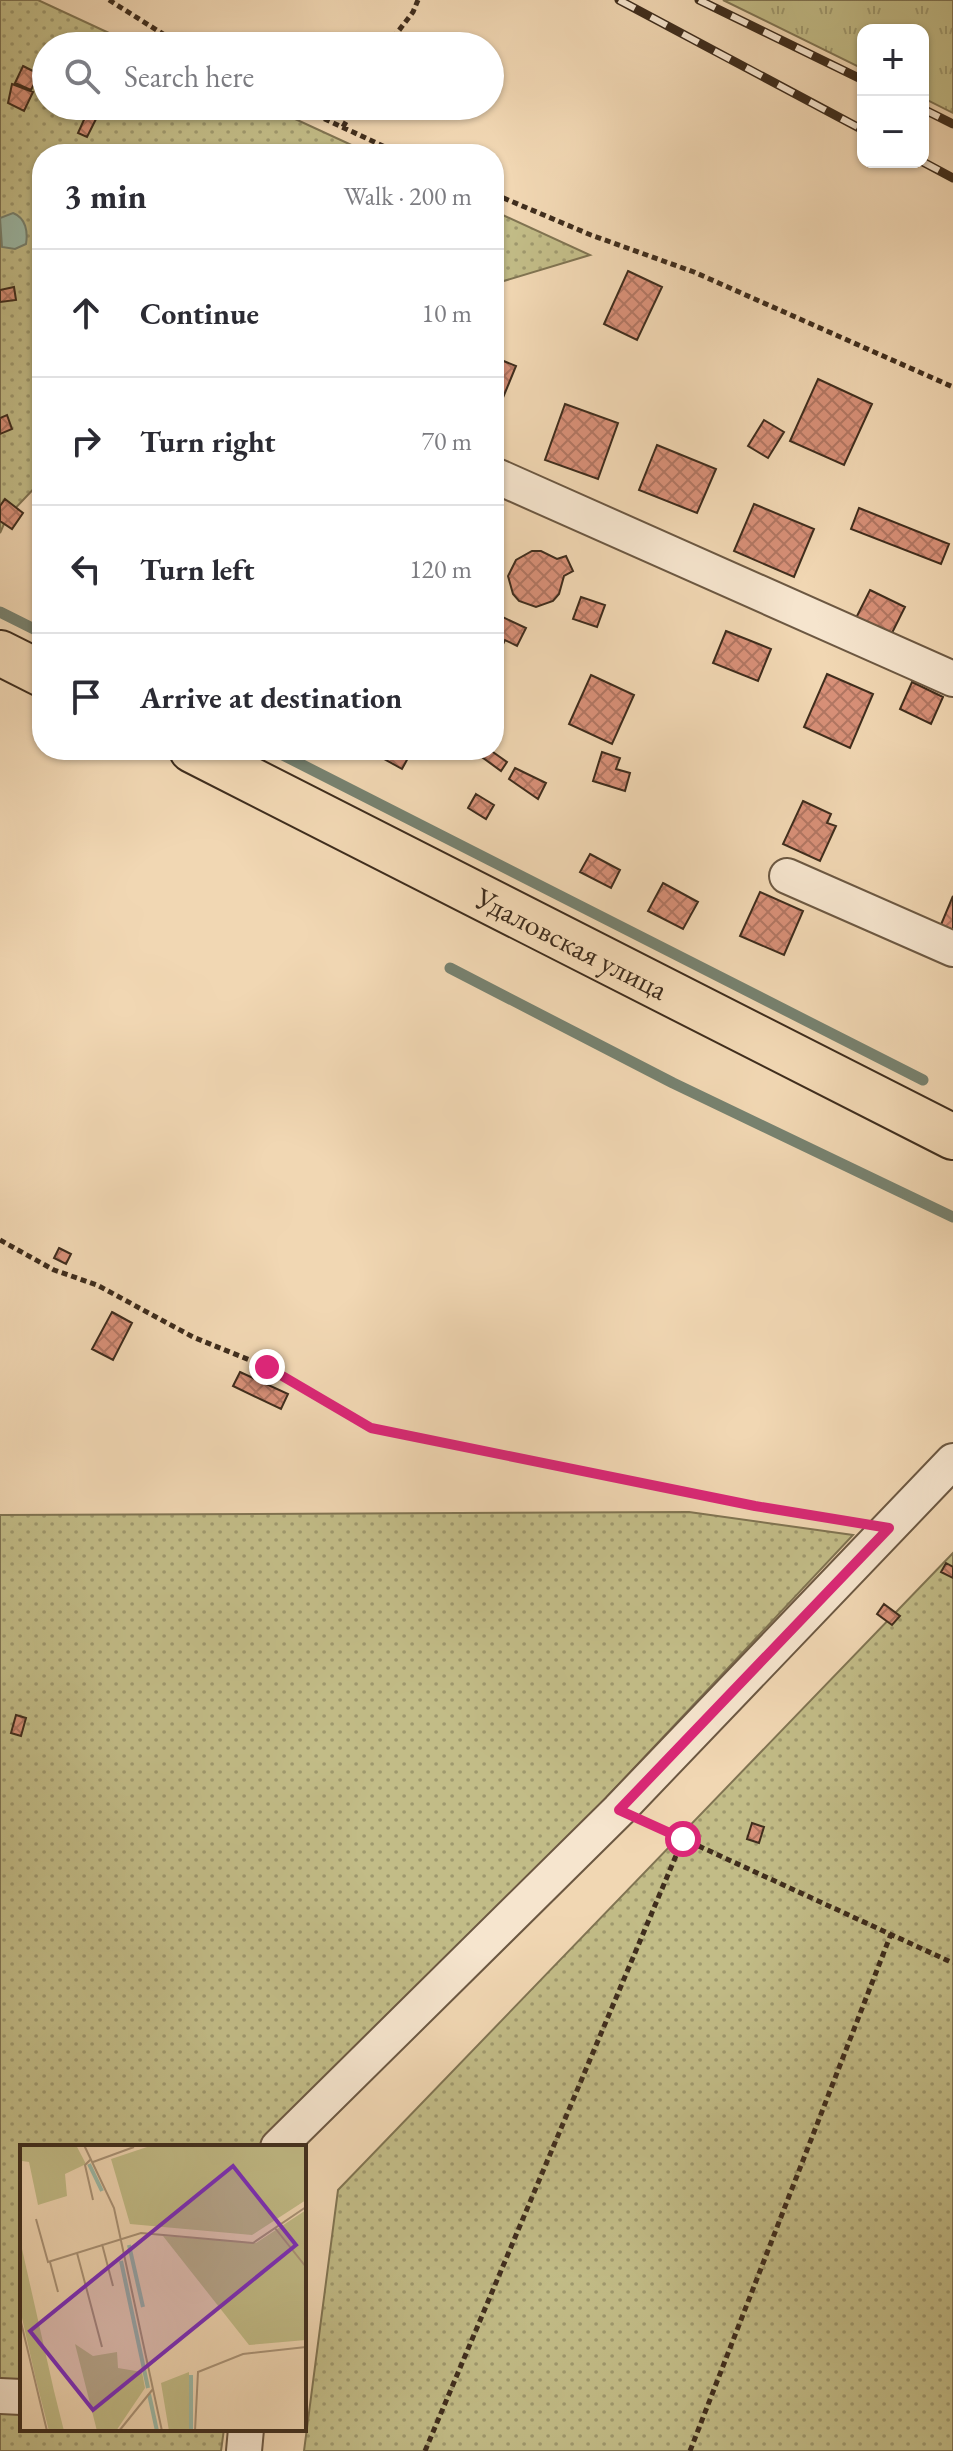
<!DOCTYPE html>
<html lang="en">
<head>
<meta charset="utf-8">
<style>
	:root { --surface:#fff; --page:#f2f2f3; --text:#2b2b33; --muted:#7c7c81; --line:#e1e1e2 }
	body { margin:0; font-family:"EB Garamond",serif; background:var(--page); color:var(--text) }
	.controls { position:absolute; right:24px; top:24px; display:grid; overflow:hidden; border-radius:16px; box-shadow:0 2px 6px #0004 }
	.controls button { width:72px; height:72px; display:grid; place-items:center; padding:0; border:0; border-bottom:2px solid var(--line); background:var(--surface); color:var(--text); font:40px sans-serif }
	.stop { position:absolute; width:24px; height:24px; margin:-18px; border:6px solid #db2777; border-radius:50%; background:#fff }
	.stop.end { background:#db2777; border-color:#fff; box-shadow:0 2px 8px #0008 }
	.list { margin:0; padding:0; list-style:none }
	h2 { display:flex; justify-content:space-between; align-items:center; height:104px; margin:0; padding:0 32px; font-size:34px }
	h2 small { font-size:26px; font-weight:400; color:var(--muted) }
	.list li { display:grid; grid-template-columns:52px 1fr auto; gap:24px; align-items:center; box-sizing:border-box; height:128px; padding:0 32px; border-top:2px solid var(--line) }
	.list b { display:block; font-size:30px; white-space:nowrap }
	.list em { font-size:26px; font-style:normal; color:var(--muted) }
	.icon { flex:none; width:44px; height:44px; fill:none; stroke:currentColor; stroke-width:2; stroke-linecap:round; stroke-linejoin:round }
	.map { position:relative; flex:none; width:953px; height:2451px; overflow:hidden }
	.search { position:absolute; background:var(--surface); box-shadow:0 2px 6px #0004; left:32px; top:32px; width:472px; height:88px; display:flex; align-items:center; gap:20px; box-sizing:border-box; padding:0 28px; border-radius:44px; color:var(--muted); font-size:30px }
	.panel { position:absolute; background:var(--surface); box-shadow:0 2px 6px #0004; left:32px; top:144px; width:472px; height:616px; border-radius:32px }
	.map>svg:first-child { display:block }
	.grass { fill:url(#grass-tufts); stroke:#807452; stroke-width:2 }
	.garden { fill:url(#garden-dots); stroke:#807452; stroke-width:2 }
	.water { fill:#9cbaa8; stroke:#778270; stroke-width:2 }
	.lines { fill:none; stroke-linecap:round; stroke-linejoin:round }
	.stream { stroke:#778270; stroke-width:11 }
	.building { fill:url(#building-cross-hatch); stroke:#3f2d1d; stroke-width:2 }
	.minor-casing { stroke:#6c5842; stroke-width:38 }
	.major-casing { stroke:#3f2d1d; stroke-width:48 }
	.path { stroke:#3f2d1d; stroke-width:5; stroke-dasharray:6 4; stroke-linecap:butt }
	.minor { stroke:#f6e5ce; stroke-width:34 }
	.major { stroke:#f1d7b3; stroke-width:44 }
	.rail-casing { stroke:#3f2d1d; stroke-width:9 }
	.rail { stroke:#f6e5ce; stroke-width:6; stroke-dasharray:18; stroke-linecap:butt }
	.route { stroke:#db2777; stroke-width:10 }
	.labels { text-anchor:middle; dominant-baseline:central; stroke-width:8; stroke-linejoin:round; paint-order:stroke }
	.street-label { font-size:30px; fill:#3f2d1d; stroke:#f6e5ce }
	.inset-river { fill:none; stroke:#9cbaa8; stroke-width:4 }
	.inset-road { fill:none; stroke:#aa9377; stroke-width:2 }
	.view { fill:#7b2cbf; fill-opacity:0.15; stroke:#7b2cbf; stroke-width:4 }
	.inset-edge { fill:none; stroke:#3f2d1d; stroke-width:4 }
</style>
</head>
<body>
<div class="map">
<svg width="953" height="2451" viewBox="0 0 953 2451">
	<defs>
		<pattern id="grass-tufts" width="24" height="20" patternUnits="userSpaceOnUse" patternTransform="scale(2)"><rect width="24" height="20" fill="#c2bc87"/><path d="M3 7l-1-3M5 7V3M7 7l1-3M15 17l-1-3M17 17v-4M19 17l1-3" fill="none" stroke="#9f996e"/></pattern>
		<pattern id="garden-dots" width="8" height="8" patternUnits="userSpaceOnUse" patternTransform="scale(2)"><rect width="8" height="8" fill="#c2bc87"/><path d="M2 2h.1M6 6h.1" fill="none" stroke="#9f996e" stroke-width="1.8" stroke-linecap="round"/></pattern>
		<pattern id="building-cross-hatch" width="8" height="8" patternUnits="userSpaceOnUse" patternTransform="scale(2)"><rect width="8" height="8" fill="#d89078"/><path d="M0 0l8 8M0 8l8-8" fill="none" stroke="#b17662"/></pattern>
	</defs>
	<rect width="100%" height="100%" fill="#f1d7b3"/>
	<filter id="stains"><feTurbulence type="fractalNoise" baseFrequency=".0025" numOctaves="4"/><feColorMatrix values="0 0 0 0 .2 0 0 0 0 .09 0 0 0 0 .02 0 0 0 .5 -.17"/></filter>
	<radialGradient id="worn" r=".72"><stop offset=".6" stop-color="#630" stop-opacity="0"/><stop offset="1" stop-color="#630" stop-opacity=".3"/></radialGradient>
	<!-- grass -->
	<path class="grass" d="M 723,0 L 953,0 L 953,113 L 923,98 L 923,30 L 863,30 L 863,69 Z"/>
	<!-- garden -->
	<path class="garden" d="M 0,0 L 38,0 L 137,46 L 46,46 L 46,106 L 267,106 L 371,154 L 42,154 L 42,480 L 7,517 L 0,533 Z
		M 494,211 L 590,255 L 494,284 Z
		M 689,1512 L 853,1535 L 278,2147 L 22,2147 L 22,2429 L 224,2429 L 221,2451 L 0,2451 L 0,1515 Z
		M 953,1553 L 953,2451 L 304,2451 L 338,2190 Z"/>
	<!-- water -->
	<path class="water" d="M 13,213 C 26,218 28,232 26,244 L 15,249 L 2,247 L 0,218 Z"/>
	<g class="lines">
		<!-- stream -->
		<path class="stream" d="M 0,612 L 42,633
			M 273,750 L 923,1080
			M 450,968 L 673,1083 L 953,1217"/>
	</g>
	<!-- building -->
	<path class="building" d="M 23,66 L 39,74 L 31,90 L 15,83 Z
		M 12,84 L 33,92 L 24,111 L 8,103 Z
		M 87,113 L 97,117 L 87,137 L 78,133 Z
		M 42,247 L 42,264 L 39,264 L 35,249 Z
		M 628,271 L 662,287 L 637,340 L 604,324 Z
		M 14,287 L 16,300 L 0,302 L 0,290 Z
		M 494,357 L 516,366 L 500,405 L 494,403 Z
		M 818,379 L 872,404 L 844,465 L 790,441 Z
		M 565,404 L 618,423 L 598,479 L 545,460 Z
		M 7,415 L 12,429 L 0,434 L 0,418 Z
		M 764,420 L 784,432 L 768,458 L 748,446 Z
		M 657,445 L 716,469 L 697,513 L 639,490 Z
		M 5,499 L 23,513 L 12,529 L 0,521 L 0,506 Z
		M 754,504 L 814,529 L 794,577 L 734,551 Z
		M 859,508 L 949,544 L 941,564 L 851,529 Z
		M 532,551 L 541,551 L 557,559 L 566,556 L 573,571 L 564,576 L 559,594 L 553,601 L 536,607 L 519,601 L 513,594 L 508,576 L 516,560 Z
		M 870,590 L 905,607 L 891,635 L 856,618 Z
		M 581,597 L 605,605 L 597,627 L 573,619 Z
		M 494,613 L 526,628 L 517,646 L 505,640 L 494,663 Z
		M 726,631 L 771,649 L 758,681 L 713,663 Z
		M 827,674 L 873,694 L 850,748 L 804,727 Z
		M 591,675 L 634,695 L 612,744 L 569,724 Z
		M 912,682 L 943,697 L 931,724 L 900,709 Z
		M 368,750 L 394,750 L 408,758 L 402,769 Z
		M 482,750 L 490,750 L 507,762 L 501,771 L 479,755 Z
		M 602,752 L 620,758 L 616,769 L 630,773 L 625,791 L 593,781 Z
		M 515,768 L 546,783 L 538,799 L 509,779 Z
		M 476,794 L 494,805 L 486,819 L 468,808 Z
		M 803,801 L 831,814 L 827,823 L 836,826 L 820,861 L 783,844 Z
		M 590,854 L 620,870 L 611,888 L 580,872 Z
		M 663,883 L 698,902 L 683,929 L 648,911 Z
		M 760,892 L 803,911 L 784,955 L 740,936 Z
		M 953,896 L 953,933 L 940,927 Z
		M 59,1248 L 71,1254 L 66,1264 L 54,1258 Z
		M 112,1312 L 132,1323 L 113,1360 L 92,1349 Z
		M 240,1372 L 288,1394 L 281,1409 L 233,1386 Z
		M 946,1563 L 953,1567 L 953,1578 L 941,1572 Z
		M 884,1604 L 900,1616 L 892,1625 L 877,1614 Z
		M 16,1715 L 26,1718 L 21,1736 L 11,1733 Z
		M 752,1823 L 764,1827 L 759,1843 L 747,1839 Z"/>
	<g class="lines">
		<defs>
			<path id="minor" d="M 494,475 L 953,679
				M 787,876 L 953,949
				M 278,2147 L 619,1810 L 953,1461
				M 0,2396 L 22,2397
				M 244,2451 L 246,2429"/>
			<g id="major">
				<path d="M 0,653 L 42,674"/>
				<path id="s1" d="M 192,750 L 953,1137"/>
			</g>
		</defs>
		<!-- minor casing -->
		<use href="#minor" class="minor-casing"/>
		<!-- major casing -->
		<use href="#major" class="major-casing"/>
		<!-- path -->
		<path class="path" d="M 109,0 L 182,46
			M 387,46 L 413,12 L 418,0
			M 297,106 L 400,154
			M 343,127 L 355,106
			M 494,194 L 591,235 L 694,272 L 953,387
			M 0,1240 L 54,1270 L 97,1285 L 193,1337 L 267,1367 L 371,1428 L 755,1506 L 848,1521
			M 653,1825 L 953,1963
			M 425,2451 L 683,1839
			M 690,2451 L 891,1934"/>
		<!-- minor -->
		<use href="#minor" class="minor"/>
		<!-- major -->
		<use href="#major" class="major"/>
		<defs>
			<path id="rail" d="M 619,0 L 863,130
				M 699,0 L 863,80
				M 923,109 L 953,124
				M 923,162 L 953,178"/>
		</defs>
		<!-- rail casing -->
		<use href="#rail" class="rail-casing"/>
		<!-- rail -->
		<use href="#rail" class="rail"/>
	</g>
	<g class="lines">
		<!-- route -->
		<path class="route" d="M 267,1367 L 371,1428 L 755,1506 L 889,1528 L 619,1810 L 683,1839"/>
	</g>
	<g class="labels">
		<!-- street labels -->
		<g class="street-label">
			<text stroke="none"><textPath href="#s1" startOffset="426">Удаловская улица</textPath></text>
		</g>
	</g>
	<!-- overview -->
	<g transform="translate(20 2145)">
		<rect width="286" height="286" fill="#f1d7b3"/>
		<path d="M 0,95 L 34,246 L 44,286 L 29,286 L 16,235 L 0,164 Z" fill="#c2bc87"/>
		<path d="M 0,0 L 56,0 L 66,19 L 45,29 L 47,51 L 18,60 L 9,17 L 2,16 ZM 133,0 L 286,0 L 286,55 L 232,90 L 110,79 L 91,14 ZM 286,65 L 286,195 L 229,200 L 143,91 L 236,98 ZM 55,199 L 73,211 L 97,207 L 98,223 L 122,227 L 125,243 L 96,286 L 77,286 ZM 169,227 L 169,286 L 149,286 L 141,238 Z" fill="#c2bc87"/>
		<path class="inset-river" d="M 69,19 L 82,46M 109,100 L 123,162M 101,116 L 128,243M 171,230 L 171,286M 129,249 L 137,286"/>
		<path class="inset-road" d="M 64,0 L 94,63 L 142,286M 71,14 L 65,20 L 73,55M 73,17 L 114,2M 16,74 L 28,117 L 121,88 L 233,98 L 286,62M 255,83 L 286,122M 82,99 L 93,141M 57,108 L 82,202M 30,117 L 38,147M 0,173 L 27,286M 99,286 L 133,244M 175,286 L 178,227 L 223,209 L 286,202"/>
		<path class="view" d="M 213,21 L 276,100 L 73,265 L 10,186 Z"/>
		<rect width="286" height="286" class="inset-edge"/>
	</g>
	<rect width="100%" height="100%" filter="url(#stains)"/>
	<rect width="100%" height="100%" fill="url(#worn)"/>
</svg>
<div class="controls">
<button>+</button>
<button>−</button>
</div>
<div class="stop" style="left:683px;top:1839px"></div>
<div class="stop end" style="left:267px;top:1367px"></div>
<div class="search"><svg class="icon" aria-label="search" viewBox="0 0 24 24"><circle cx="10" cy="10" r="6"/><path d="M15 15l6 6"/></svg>Search here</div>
<section class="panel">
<h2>3 min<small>Walk · 200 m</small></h2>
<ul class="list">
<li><svg class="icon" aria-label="ahead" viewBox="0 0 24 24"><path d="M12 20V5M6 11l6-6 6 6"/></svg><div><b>Continue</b></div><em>10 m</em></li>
<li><svg class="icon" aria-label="right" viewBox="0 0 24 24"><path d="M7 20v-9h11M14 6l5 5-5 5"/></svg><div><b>Turn right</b></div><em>70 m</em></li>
<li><svg class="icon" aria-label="left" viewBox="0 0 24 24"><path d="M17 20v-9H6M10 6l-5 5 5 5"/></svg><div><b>Turn left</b></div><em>120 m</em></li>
<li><svg class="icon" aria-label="arrive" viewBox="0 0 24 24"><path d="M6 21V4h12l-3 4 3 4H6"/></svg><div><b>Arrive at destination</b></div></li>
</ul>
</section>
</div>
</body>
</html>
